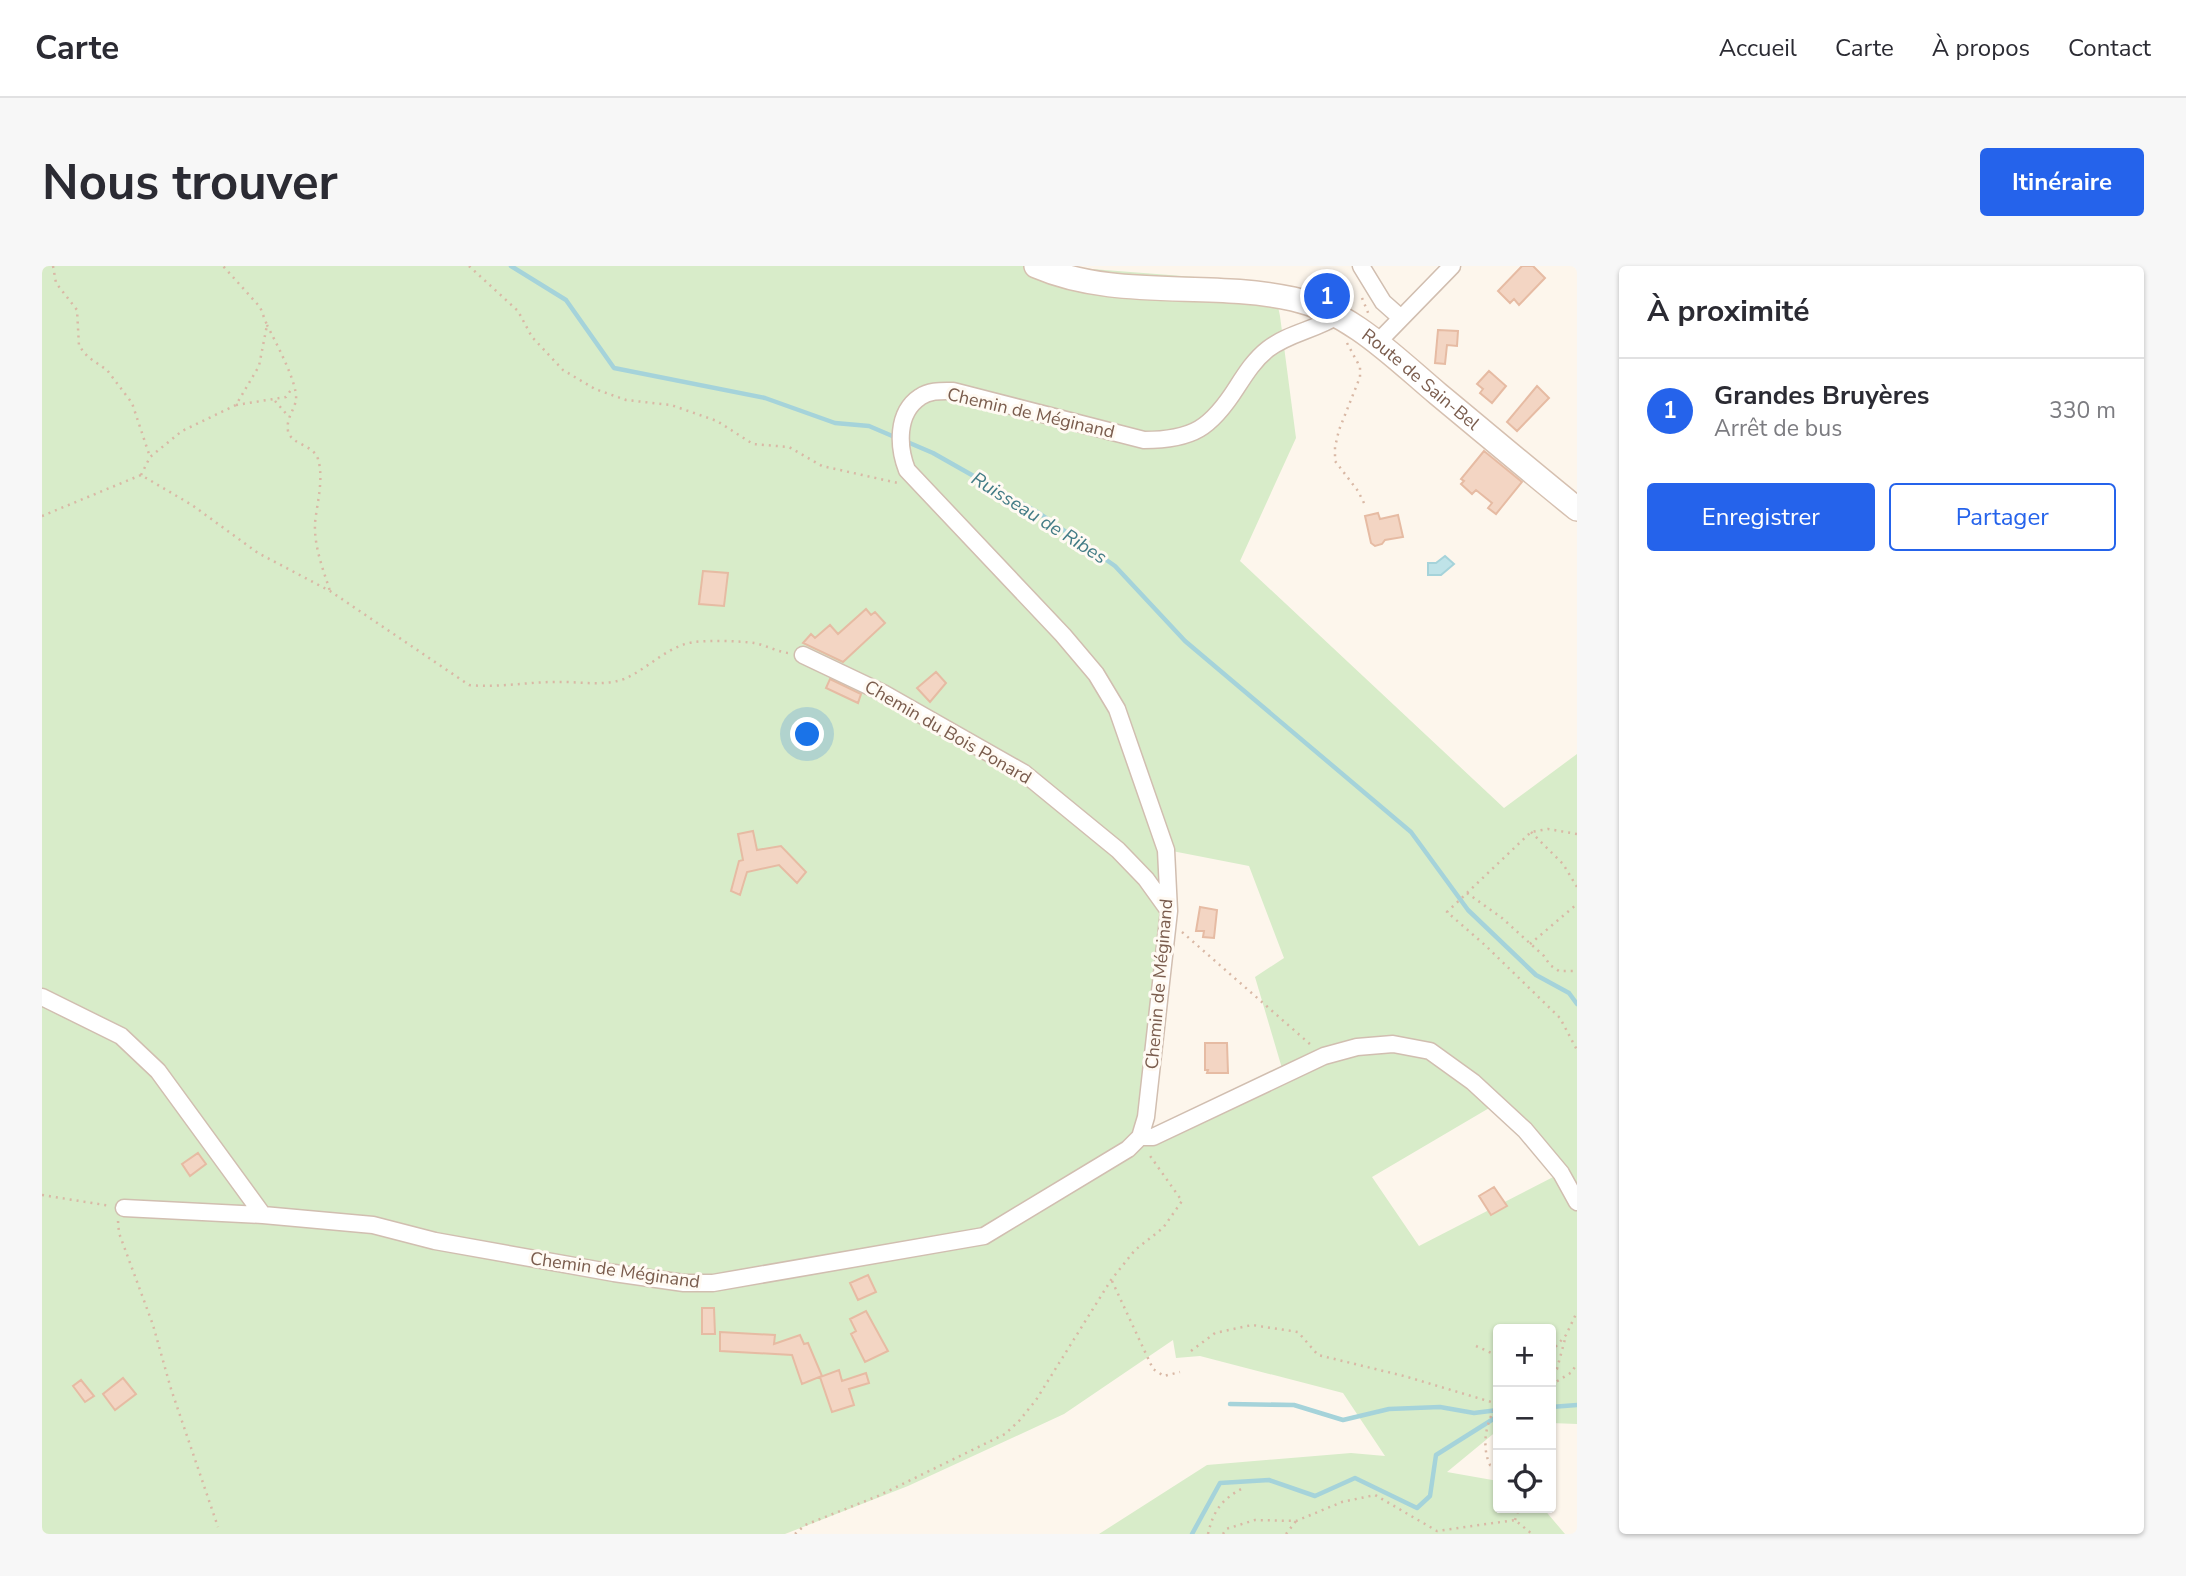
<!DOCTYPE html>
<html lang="fr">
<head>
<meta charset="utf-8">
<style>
	:root { --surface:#fff; --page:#f7f7f7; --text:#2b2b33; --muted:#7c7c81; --line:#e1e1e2; --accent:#2563eb }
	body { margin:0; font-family:"Nunito Sans",sans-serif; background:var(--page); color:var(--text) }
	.controls { position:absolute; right:21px; bottom:21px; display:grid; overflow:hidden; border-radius:7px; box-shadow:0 2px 5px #0004 }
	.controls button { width:63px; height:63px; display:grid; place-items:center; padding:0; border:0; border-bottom:2px solid var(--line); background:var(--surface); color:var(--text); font:35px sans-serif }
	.you { position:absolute; left:766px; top:469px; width:24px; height:24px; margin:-18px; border:5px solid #fff; border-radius:50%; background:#1a73e8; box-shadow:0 0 0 10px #1a73e833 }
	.badge { display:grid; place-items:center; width:46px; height:46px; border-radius:50%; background:var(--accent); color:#fff; font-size:23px; font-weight:700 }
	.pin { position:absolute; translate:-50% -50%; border:4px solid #fff; box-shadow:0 2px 7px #0006 }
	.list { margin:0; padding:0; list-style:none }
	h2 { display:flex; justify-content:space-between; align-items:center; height:91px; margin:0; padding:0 28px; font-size:30px }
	h2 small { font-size:23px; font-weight:400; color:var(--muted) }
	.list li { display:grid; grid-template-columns:46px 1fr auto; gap:21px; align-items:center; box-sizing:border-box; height:105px; padding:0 28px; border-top:2px solid var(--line) }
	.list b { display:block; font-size:26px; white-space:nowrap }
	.list p { margin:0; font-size:23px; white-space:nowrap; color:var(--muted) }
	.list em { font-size:23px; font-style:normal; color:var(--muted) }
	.actions { display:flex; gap:14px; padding:21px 28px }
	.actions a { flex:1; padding:16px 0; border:2px solid var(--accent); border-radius:7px; text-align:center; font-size:24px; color:var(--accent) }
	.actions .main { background:var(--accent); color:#fff }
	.icon { flex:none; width:38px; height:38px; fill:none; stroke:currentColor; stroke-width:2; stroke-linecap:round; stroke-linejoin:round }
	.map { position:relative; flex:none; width:1535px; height:1268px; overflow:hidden; border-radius:7px }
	header { display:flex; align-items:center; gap:42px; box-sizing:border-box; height:98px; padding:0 35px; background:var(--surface); border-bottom:2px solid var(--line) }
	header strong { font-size:33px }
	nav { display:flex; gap:38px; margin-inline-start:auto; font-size:24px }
	.intro { display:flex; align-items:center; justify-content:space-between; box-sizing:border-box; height:168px; padding:0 42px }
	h1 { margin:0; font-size:49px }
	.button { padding:18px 32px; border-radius:7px; background:var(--accent); color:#fff; font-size:24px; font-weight:700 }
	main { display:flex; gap:42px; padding:0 42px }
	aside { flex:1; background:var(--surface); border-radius:7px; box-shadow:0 2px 5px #0004 }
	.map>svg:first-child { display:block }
	.green { fill:#d8ecc9; fill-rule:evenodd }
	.water { fill:#bfe3e8; stroke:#a5d3da; stroke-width:2 }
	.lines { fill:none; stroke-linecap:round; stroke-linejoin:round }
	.stream { stroke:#a5d3da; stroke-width:4.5 }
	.building { fill:#f3d5c3; stroke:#e6bba3; stroke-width:2 }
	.street-casing { stroke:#d1beb0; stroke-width:19 }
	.secondary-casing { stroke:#d6c0b0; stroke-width:26 }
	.path { stroke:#d9b8a5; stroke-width:2.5; stroke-dasharray:2 5; stroke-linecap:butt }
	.street { stroke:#fff; stroke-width:16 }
	.secondary { stroke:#fff; stroke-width:23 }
	.labels { text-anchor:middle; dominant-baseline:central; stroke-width:6; stroke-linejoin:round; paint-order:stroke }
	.street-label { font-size:18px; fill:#7a5c4d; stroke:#fffaf3 }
	.water-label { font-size:19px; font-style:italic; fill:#437c86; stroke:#fffaf3 }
</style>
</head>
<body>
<header>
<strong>Carte</strong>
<nav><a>Accueil</a><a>Carte</a><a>À propos</a><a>Contact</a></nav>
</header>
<div class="intro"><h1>Nous trouver</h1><a class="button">Itinéraire</a></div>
<main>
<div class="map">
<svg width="1535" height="1268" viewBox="0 0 1535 1268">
	<rect width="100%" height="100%" fill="#fdf6ec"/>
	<!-- green -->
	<path class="green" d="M 0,0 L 1032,0 L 1037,2 L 1231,17 L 1238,50 L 1254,172 L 1198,295 L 1462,542 L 1535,488 L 1535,1158 L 1509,1157 L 1509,1063 L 1456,1063 L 1456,1164 L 1405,1206 L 1456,1215 L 1456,1242 L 1501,1242 L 1523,1268 L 1057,1268 L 1165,1199 L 1309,1187 L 1343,1190 L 1301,1127 L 1158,1090 L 1134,1092 L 1131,1074 L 1022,1148 L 866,1220 L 743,1268 L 0,1268 ZM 1125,584 L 1207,600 L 1242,692 L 1213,711 L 1242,809 L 1098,871 L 1127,645 ZM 1454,838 L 1519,907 L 1377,980 L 1330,911 Z"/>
	<!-- water -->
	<path class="water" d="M 1403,290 L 1412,298 L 1399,309 L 1386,309 L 1386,297 L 1394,297 Z"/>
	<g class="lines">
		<!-- stream -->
		<path class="stream" d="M 469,0 L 524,34 L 572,102 L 723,132 L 793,157 L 827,160 L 855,172
			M 863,175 L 891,187 L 997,247 L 1073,300 L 1143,375 L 1369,566 L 1426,644 L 1494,709 L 1527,727 L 1535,738
			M 1188,1138 L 1252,1139 L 1301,1154 L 1347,1143 L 1398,1141 L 1432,1147 L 1456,1144
			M 1509,1141 L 1535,1139
			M 1150,1268 L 1178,1217 L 1227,1214 L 1273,1230 L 1313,1212 L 1375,1242 L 1388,1230 L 1394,1189 L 1456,1150"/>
	</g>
	<!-- building -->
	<path class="building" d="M 1480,0 L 1491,0 L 1503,12 L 1477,39 L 1472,33 L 1468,37 L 1456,25 Z
		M 1396,64 L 1416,65 L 1415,80 L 1405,79 L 1403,98 L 1393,97 Z
		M 1447,105 L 1464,120 L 1450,137 L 1438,127 L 1441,123 L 1435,118 Z
		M 1495,120 L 1507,132 L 1475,165 L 1465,156 Z
		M 1442,185 L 1480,216 L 1454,248 L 1446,242 L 1450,237 L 1434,224 L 1430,228 L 1419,218 L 1422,215 L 1419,213 Z
		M 1336,247 L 1338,253 L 1356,249 L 1361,271 L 1343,274 L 1340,278 L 1333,280 L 1329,277 L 1323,250 Z
		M 661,305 L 686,307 L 682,340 L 657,338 Z
		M 824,343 L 829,349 L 833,346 L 843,357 L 801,396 L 761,377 L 769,368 L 773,372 L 788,359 L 796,368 Z
		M 894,406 L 904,417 L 888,436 L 875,422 Z
		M 788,413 L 819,428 L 816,437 L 784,422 Z
		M 711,565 L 715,584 L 739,580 L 764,606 L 755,617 L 737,599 L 705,606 L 698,629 L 689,625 L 697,595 L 701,594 L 696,568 Z
		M 1158,641 L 1175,644 L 1172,672 L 1161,671 L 1162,665 L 1154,665 Z
		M 1163,777 L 1185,777 L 1186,807 L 1165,807 L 1166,804 L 1163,804 Z
		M 156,887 L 164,898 L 148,910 L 140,898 Z
		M 1452,921 L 1465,940 L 1449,949 L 1437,930 Z
		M 826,1009 L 834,1026 L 816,1034 L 808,1017 Z
		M 660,1042 L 672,1042 L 673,1068 L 660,1068 Z
		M 824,1045 L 846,1085 L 823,1096 L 809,1068 L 814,1065 L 808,1053 Z
		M 678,1066 L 733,1069 L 732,1078 L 758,1069 L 762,1078 L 766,1077 L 780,1110 L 760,1118 L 750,1089 L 678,1085 Z
		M 797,1104 L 800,1115 L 824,1107 L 827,1117 L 807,1123 L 812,1139 L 790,1146 L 778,1111 Z
		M 81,1112 L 94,1128 L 73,1144 L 61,1128 Z
		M 39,1114 L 52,1130 L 43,1136 L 31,1120 Z"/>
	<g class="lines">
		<defs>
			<path id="street" d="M 1319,0 L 1341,36 L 1359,52
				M 1336,76 L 1410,0
				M 761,389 L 841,427 L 982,507 L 1076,584 L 1104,613 L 1127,645
				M 0,731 L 79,770 L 116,805 L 221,949
				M 1098,871 L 1111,871 L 1282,790 L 1315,781 L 1351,778 L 1388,785 L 1431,816 L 1483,864 L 1519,907 L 1535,936
				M 82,942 L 221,949 L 331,959 L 393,975 L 572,1007 L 642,1017 L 671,1017 L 942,970 L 1086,883 L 1098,871 L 1104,851 L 1127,645 L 1124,584 L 1075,443 L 1054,408 L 1021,369 L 865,204 C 856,181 854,147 878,131 C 888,124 900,125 911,125 L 1102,174 C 1151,174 1169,162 1195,121 C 1204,107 1213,93 1226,83 C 1247,67 1273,64 1295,50"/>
			<g id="secondary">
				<path id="s1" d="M 994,0 C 1075,35 1167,14 1251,33 C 1309,46 1352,91 1396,128 C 1442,166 1488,205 1535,243"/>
			</g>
		</defs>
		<!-- street casing -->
		<use href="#street" class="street-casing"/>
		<!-- secondary casing -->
		<use href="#secondary" class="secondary-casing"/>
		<!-- path -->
		<path class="path" d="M 11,0 L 14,17 L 35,44 L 37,80 L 46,91 L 65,104 L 90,137 L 108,191
			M 427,0 L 476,45 L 490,71 L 521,104 L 553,123 L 584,134 L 629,139 L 675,155 L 711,178 L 747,181 L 780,200 L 856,217
			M 1320,32 L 1327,49
			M 225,59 C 233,75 256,117 254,134 C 252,145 244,152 246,165 C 249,179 271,178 276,193 C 282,213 275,237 273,257 C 272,281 281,303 288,325
			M 1305,77 L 1318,101 L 1318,111 L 1297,164 L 1293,181 L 1293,195 L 1316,225 L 1323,239
			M 233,135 L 247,151
			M 194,139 L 244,131 L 251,121
			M 99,209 L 108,191 L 140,165 L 194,139 L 217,100 L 225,59 L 218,41 L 181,0
			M 0,250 L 99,209 L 150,239 L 216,287 L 288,325 L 427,419 C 457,422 484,416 513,416 C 535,415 560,421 582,413 C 606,403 626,379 653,376 C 668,374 696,375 712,377 C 724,379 735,386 747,387
			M 1489,566 L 1521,598 L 1535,621
			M 1535,568 L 1506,563 L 1489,566 L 1405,646 L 1444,680 L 1518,752 L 1535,784
			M 1425,627 L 1460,652 L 1502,690 L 1508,699 L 1517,705 L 1535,705
			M 1140,666 L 1269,779
			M 1488,678 L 1535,638
			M 0,929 L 69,940
			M 76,955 L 77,967 L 111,1059 L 129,1123 L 176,1261
			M 1070,1015 L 1111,1103 L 1122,1110 L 1138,1106
			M 1434,1080 L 1456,1090
			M 1149,1085 L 1173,1067 L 1210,1059 L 1256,1066 L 1276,1089 L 1362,1110 L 1456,1138
			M 1509,1086 L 1524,1069 L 1535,1046
			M 1509,1107 L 1515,1103 L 1523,1073
			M 1509,1119 L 1530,1106 L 1535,1097
			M 1456,1138 C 1444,1154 1439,1180 1448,1199 L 1456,1202
			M 1473,1254 L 1477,1242
			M 753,1268 L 763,1259 L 836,1230 L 963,1168 L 977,1155 L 994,1134 L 1069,1014 L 1093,984 L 1121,962 L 1140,935 L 1106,887
			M 1166,1268 C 1171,1245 1180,1233 1201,1222
			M 1181,1268 L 1184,1263 L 1213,1254 L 1254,1255 L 1300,1236 L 1333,1229 L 1395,1265 L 1473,1254 L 1490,1268
			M 1244,1268 L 1254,1255"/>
		<!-- street -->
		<use href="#street" class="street"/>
		<!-- secondary -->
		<use href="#secondary" class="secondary"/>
	</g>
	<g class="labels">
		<!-- street labels -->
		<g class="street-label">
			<text stroke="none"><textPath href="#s1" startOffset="413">Route de Sain-Bel</textPath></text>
			<text transform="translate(989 147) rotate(13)">Chemin de Méginand</text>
			<text transform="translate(906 466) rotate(30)">Chemin du Bois Ponard</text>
			<text transform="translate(1117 718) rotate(-85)">Chemin de Méginand</text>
			<text transform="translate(573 1004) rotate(8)">Chemin de Méginand</text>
		</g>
		<!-- water labels -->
		<g class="water-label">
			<text transform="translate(997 252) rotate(32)">Ruisseau de Ribes</text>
		</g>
	</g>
</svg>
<div class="controls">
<button>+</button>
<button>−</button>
<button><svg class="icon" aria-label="locate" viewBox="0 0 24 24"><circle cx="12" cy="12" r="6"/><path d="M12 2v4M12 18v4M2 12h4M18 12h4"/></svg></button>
</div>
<div class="you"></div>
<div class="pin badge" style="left:1285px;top:30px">1</div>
</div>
<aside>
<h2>À proximité<small></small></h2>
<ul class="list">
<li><span class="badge">1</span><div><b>Grandes Bruyères</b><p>Arrêt de bus</p></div><em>330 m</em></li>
</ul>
<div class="actions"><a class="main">Enregistrer</a><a>Partager</a></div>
</aside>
</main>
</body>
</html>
